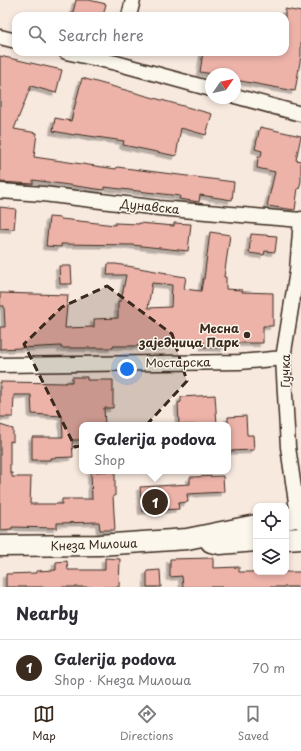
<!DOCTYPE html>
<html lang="en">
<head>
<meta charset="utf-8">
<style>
	:root { --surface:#fff; --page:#f7f7f7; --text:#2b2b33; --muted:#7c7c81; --line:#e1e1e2; --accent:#3b2a1e }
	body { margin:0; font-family:"Playpen Sans",sans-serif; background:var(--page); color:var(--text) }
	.controls { position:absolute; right:12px; bottom:12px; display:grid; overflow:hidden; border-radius:8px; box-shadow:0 2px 6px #0003 }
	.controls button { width:36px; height:36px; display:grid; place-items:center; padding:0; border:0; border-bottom:1px solid var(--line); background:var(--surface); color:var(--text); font:20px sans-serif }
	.compass { position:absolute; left:205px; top:68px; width:36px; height:36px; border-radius:50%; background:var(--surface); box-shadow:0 2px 6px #0003; rotate:56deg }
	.you { position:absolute; left:127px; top:369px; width:14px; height:14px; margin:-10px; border:3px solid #fff; border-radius:50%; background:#1a73e8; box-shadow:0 0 0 6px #1a73e833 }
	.badge { display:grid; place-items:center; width:26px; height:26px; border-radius:50%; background:var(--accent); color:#fff; font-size:13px; font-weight:700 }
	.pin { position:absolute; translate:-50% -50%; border:2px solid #fff; box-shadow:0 1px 4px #0006 }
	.popup { position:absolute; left:79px; top:422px; width:152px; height:52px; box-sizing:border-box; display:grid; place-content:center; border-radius:8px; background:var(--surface); filter:drop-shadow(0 1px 3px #0005); font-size:13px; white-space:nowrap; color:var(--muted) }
	.popup b { font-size:15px; color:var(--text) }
	.popup::after { content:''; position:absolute; left:50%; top:100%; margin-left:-8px; border:8px solid transparent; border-top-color:var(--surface) }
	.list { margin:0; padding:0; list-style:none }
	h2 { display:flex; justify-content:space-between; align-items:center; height:52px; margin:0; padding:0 16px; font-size:17px }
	h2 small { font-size:13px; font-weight:400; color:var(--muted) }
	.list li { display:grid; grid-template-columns:26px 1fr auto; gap:12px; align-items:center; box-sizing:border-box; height:56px; padding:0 16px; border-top:1px solid var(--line) }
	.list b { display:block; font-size:15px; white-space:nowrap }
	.list p { margin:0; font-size:13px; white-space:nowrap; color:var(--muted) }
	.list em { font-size:13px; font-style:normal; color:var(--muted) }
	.icon { flex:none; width:22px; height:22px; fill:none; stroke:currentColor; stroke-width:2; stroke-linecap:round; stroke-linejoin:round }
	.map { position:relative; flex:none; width:301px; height:587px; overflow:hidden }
	.search { position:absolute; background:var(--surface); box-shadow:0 2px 6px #0003; left:12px; right:12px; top:12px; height:44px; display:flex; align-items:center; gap:10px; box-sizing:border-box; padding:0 14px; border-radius:12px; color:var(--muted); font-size:15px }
	.sheet { height:108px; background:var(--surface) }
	nav { display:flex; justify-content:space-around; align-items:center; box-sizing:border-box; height:56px; border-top:1px solid var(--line); background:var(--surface); font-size:11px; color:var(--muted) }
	nav a { display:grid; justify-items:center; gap:2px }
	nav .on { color:var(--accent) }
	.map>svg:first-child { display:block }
	.building { fill:#edb3a9; stroke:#3b2a1e; fill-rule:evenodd; filter:url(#shadow) }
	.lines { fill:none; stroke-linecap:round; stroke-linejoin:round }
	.minor-casing { stroke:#3b2a1e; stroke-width:17 }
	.secondary-casing { stroke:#3b2a1e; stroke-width:23 }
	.minor { stroke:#fbf7ec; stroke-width:14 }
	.secondary { stroke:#fbf7ec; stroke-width:20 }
	.marked { fill:#3b2a1e; fill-opacity:0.2; stroke:#3b2a1e; stroke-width:3; stroke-dasharray:8 5; stroke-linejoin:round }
	.poi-dot { fill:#3b2a1e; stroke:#fbf7ec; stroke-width:1.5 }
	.labels { text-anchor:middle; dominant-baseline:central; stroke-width:3; stroke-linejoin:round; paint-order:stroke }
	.street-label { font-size:12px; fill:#3b2a1e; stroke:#fbf7ec }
	.poi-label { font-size:12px; font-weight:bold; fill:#3b2a1e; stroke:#fbf7ec; text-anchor:end }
</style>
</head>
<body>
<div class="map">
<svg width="301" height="587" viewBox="0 0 301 587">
	<defs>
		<filter id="shadow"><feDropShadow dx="-3.5" dy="3.5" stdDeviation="0" flood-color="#0004"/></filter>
	</defs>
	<rect width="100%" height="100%" fill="#f8e9df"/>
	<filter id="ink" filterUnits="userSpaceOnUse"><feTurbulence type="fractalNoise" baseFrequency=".025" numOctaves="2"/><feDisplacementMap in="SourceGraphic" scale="8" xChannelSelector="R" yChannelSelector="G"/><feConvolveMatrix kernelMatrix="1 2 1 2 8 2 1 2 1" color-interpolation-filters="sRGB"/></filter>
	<g filter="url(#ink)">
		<!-- building -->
		<path class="building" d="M 76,0 L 89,0 L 106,4 L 103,16 L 72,16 Z
			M 285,9 L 301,12 L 301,56 L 295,91 L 235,80 L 235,74 L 212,74 L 200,72 L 203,52 L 249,52 L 271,56 L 272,52 L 285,52 Z
			M 0,56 L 62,70 L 56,93 L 31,86 L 14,129 L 37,133 L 34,157 L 116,169 L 117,167 L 234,182 L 232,200 L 200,195 L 199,202 L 179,199 L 180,196 L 104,187 L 104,190 L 33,180 L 33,184 L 0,182 Z
			M 82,78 L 212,114 L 206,135 L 181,128 L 176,156 L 123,145 L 124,141 L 75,134 L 74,135 L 53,131 L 55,118 L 71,121 Z
			M 260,127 L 301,136 L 296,160 L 301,161 L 301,181 L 299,189 L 298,188 L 295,210 L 267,206 L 275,172 L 257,168 L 258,157 L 261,157 L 262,151 L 255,149 Z
			M 0,207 L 16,209 L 14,229 L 0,228 Z
			M 49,217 L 61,218 L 61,219 L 115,225 L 115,223 L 139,224 L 139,223 L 174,226 L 174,223 L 191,224 L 188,251 L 132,245 L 61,244 L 61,247 L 46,246 Z
			M 210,232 L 230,235 L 224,277 L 226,277 L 226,289 L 242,290 L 242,292 L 273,293 L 273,326 L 263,326 L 263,343 L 225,343 L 225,348 L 204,347 L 204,342 L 167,342 L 167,346 L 113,346 L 113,348 L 61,348 L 61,346 L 0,349 L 0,327 L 5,327 L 4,306 L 0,306 L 0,293 L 68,295 L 65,328 L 94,327 L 94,319 L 118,318 L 118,301 L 121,301 L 126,275 L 107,275 L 108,264 L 116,264 L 167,273 L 166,274 L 186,277 L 184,289 L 201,291 L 203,279 L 204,279 ZM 152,283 L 172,285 L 171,307 L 148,308 Z
			M 251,234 L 277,236 L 275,252 L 265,251 L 264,255 L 249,253 Z
			M 59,266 L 71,266 L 72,284 L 60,284 Z
			M 72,377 L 87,377 L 87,380 L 113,380 L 113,408 L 104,408 L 105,425 L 82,425 L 82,440 L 72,440 L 73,457 L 50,458 L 50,460 L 32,460 L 32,437 L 63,437 L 62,416 L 32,414 L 31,395 L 14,395 L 13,417 L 0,417 L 0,382 L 66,383 L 66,382 L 72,382 Z
			M 215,395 L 217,425 L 179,425 L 178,403 L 181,402 L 181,397 Z
			M 246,416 L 247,435 L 253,435 L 254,450 L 228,451 L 228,417 Z
			M 0,425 L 13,429 L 13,442 L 10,441 L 10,473 L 12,473 L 12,477 L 31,477 L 30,504 L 62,504 L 62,499 L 92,499 L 91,472 L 115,471 L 115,496 L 113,496 L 115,530 L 100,530 L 99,522 L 57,523 L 57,528 L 12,527 L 12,529 L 0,530 Z
			M 223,476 L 224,492 L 187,494 L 188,502 L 178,503 L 179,509 L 142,511 L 140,487 L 190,484 L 190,477 Z
			M 105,558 L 120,559 L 119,587 L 6,587 L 6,574 L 36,573 L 36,571 L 56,570 L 56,562 L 67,561 L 68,570 L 105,570 Z
			M 213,558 L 213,568 L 239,567 L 239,572 L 301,572 L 301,587 L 183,587 L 182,576 L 170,577 L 170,559 Z
			M 160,570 L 161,587 L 147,587 L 147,571 Z"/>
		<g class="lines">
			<defs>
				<path id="minor" d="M 129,16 L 133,0
					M 0,37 L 16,41
					M 66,52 L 116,63 L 211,89
					M 235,96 L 301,114
					M 0,191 L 43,194 L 159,208 L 301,220
					M 301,219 L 297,271 L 283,358 L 288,447 L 298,516 L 301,522
					M 0,365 L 240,362 L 283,358"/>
				<path id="secondary" d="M 286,519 L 301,516
					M 286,539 L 301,538
					M 211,542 L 220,544 L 256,541
					M 0,546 L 99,545 L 187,539 L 256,525"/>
			</defs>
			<!-- minor casing -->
			<use href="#minor" class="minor-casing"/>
			<!-- secondary casing -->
			<use href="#secondary" class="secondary-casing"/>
			<!-- minor -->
			<use href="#minor" class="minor"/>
			<!-- secondary -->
			<use href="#secondary" class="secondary"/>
		</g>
	</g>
	<!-- marked area -->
	<path class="marked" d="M 107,286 L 172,334 L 187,381 L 140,432 L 75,447 L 24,344 L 62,307 Z"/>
	<!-- markers -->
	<circle class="poi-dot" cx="247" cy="335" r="4"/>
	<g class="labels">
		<!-- street labels -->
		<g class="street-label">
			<text transform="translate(150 206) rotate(6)">Дунавска</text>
			<text transform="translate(178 362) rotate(-1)">Мостарска</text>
			<text transform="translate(285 371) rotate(-90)">Гучка</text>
			<text transform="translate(94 544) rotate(-2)">Кнеза Милоша</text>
		</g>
		<!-- poi labels -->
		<g class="poi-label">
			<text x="239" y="328">Месна<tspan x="239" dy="14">заједница Парк</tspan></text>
		</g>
	</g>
</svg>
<div class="controls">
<button><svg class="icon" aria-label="locate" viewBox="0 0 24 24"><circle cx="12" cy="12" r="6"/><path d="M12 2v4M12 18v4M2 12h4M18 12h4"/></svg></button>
<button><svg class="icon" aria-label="layers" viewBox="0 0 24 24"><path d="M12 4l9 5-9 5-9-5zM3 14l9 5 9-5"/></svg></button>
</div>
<svg class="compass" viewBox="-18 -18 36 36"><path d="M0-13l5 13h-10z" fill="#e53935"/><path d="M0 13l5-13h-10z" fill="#7c7c81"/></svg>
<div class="you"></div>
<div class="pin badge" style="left:155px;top:502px">1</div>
<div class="popup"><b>Galerija podova</b>Shop</div>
<div class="search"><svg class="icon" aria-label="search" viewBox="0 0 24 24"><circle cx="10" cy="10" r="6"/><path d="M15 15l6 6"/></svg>Search here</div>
</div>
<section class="sheet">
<h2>Nearby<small></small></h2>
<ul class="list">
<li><span class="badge">1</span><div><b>Galerija podova</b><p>Shop · Кнеза Милоша</p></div><em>70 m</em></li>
</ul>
</section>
<nav>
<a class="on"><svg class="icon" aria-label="map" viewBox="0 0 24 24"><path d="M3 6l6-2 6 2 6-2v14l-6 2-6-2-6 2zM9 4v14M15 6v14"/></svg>Map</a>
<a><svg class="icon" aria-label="directions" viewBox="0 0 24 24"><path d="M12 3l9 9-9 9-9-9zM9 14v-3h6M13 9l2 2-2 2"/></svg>Directions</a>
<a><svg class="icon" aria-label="saved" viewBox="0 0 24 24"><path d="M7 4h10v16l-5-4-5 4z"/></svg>Saved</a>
</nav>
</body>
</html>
